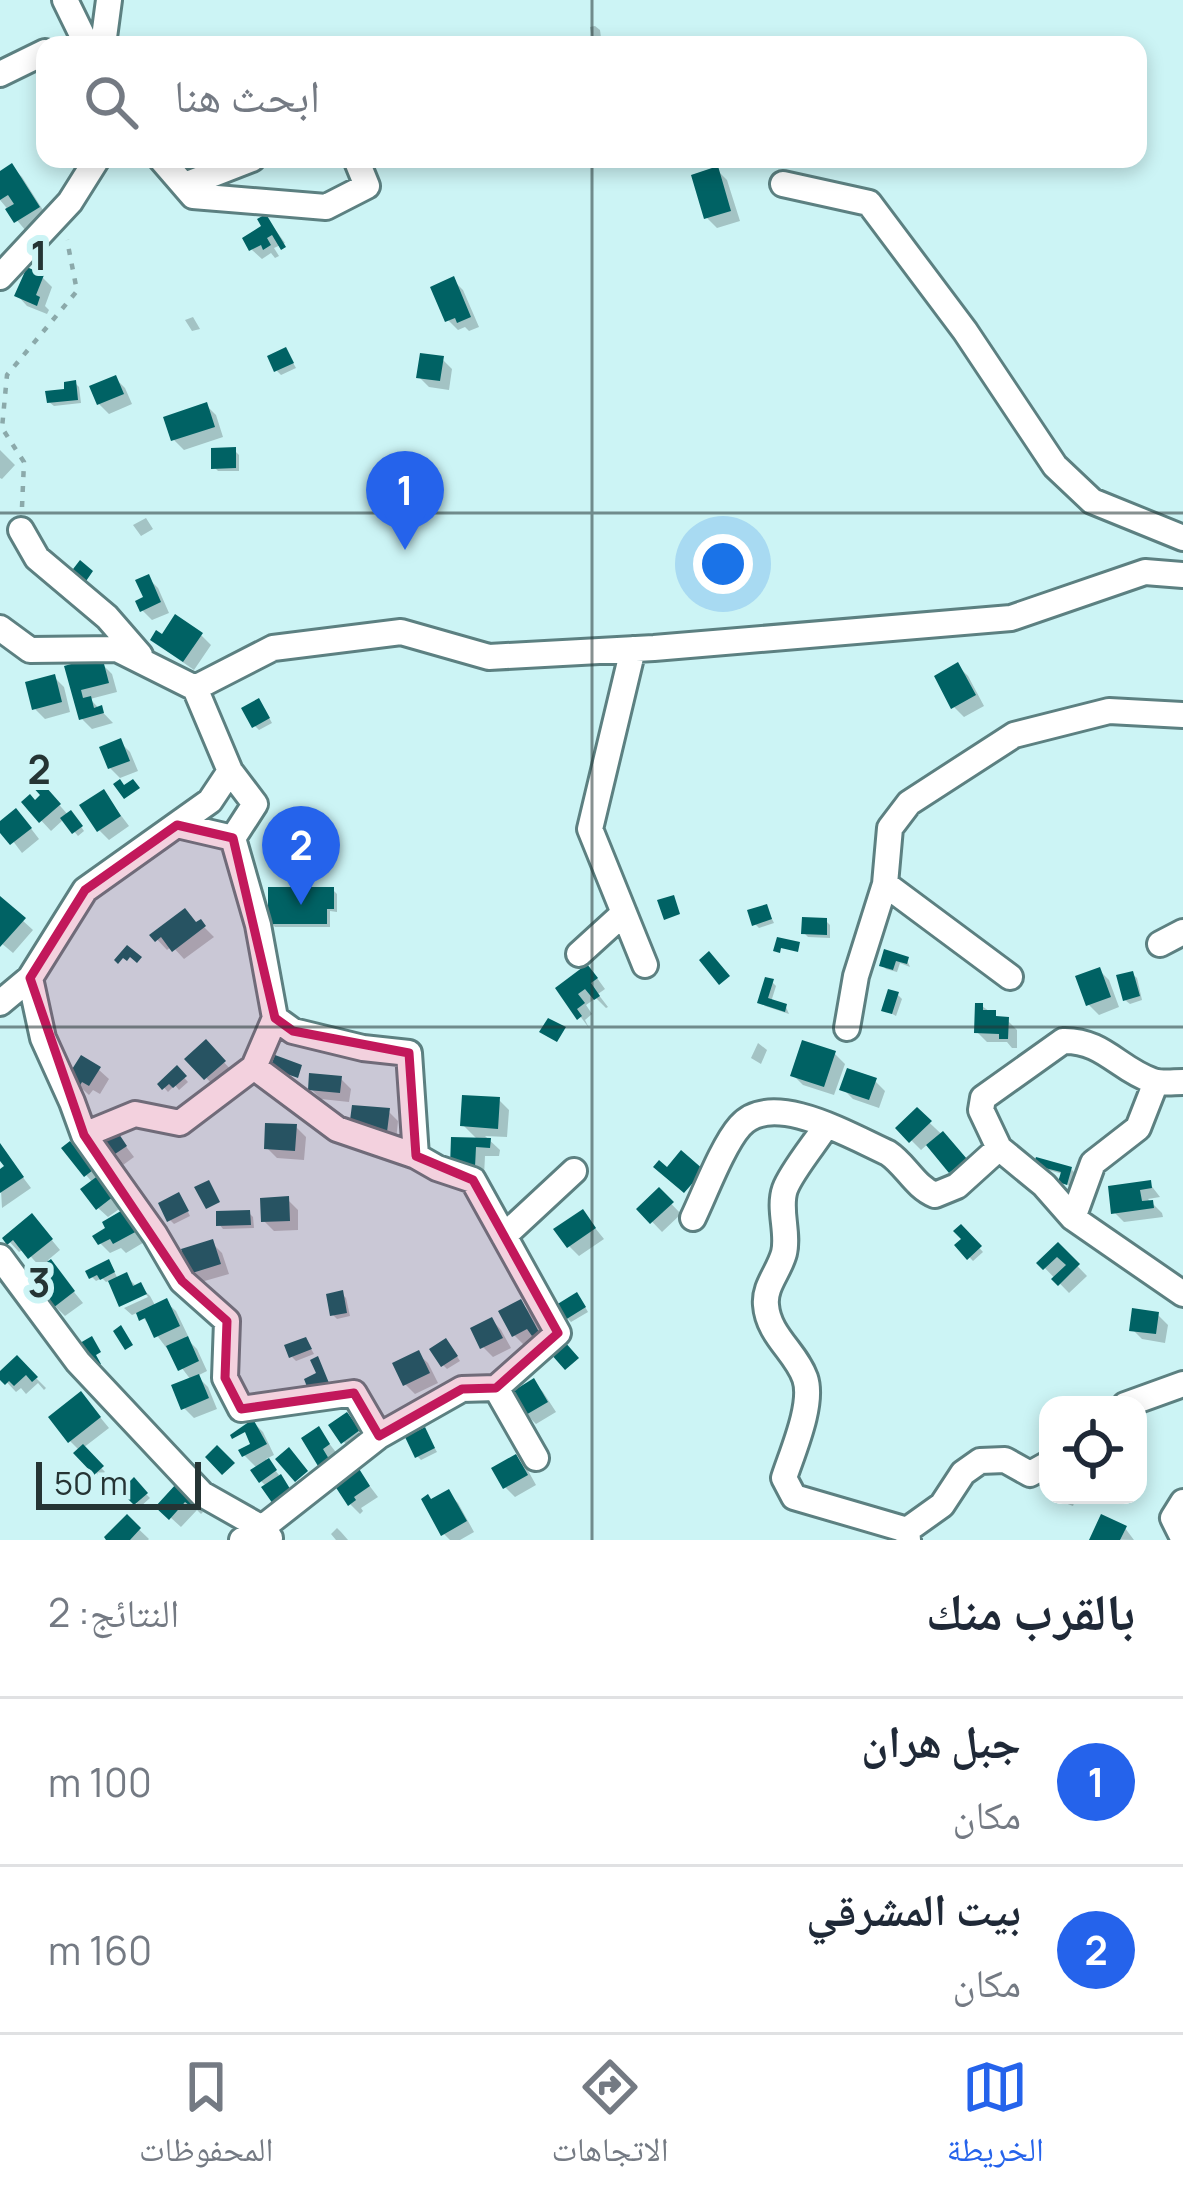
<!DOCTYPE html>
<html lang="ar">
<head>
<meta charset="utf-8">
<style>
	:root { --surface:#fff; --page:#f2f2f3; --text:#1f2937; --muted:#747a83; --line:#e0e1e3; --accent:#2563eb }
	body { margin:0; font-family:Manrope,"Noto Naskh Arabic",sans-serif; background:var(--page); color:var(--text); direction:rtl }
	.controls { position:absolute; right:36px; bottom:36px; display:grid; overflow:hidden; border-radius:24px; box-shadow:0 6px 18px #0003 }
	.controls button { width:108px; height:108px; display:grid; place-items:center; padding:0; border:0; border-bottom:3px solid var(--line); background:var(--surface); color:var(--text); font:60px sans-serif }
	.scale { position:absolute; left:36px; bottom:30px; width:165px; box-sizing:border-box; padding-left:12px; border:6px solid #253434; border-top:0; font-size:33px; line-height:42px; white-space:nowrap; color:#253434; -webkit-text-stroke:9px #ccf4f5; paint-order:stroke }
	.you { position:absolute; left:723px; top:564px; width:42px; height:42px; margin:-30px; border:9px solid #fff; border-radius:50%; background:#1a73e8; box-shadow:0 0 0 18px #1a73e833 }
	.badge { display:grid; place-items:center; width:78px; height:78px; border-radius:50%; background:var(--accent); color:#fff; font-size:39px; font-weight:700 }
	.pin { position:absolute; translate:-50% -99px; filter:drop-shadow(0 3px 6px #0008) }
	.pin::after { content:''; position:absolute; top:63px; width:42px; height:36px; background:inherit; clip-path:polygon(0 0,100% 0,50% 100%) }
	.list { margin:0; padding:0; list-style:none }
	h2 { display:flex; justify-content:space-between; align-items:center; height:156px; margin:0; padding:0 48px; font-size:51px }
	h2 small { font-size:39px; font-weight:400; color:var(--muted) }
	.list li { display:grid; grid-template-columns:78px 1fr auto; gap:36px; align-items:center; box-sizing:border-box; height:168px; padding:0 48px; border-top:3px solid var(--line) }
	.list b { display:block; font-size:45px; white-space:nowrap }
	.list p { margin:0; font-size:39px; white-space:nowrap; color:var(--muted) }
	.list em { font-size:39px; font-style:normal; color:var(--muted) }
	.icon { flex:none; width:66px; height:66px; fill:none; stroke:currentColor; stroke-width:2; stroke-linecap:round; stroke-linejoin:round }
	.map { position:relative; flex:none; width:1183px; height:1540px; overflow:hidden; direction:ltr }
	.search { position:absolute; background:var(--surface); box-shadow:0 6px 18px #0003; left:36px; right:36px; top:36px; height:132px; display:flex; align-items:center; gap:30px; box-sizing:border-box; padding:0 42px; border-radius:24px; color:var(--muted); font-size:45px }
	.sheet { height:492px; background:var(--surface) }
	nav { display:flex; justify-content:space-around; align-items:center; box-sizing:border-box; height:168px; border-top:3px solid var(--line); background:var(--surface); font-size:33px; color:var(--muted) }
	nav a { display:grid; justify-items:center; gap:6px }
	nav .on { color:var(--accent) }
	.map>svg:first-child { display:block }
	.shadow { fill:#0003 }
	.building { fill:#006264 }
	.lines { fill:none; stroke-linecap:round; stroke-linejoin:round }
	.minor-casing { stroke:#5c8081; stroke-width:30 }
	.path { stroke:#8ba9aa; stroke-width:4.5; stroke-dasharray:6 9; stroke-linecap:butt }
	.minor { stroke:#fff; stroke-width:24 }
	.marked { fill:#c2185b; fill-opacity:0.2; stroke:#c2185b; stroke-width:9; stroke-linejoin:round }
	.grid { fill:none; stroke:#253434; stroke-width:3; stroke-opacity:0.55 }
	.grid-label { font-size:39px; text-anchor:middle; font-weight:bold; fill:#253434; stroke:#ccf4f5; stroke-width:12; stroke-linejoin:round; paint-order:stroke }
</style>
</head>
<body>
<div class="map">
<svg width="1183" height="1540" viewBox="0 0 1183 1540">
	<rect width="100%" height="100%" fill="#ccf4f5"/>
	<!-- shadow -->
	<path class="shadow" d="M 595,26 L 600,30 L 602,45 L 593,45 L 590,27 Z
		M 12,167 L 22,177 L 48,218 L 26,231 L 0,200 L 0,174 Z
		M 717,170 L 727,180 L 740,221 L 717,228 L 707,218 Z
		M 266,217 L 285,243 L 274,248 L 279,256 L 275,258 L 271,253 L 262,259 L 252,250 L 266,227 Z
		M 43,278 L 52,287 L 45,306 L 49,310 L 47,314 L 27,306 L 18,296 Z
		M 453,280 L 463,290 L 479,327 L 469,331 L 465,327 L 458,330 L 448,320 Z
		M 193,317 L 200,329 L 192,331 L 185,320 Z
		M 286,350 L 296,368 L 281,375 L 277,371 Z
		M 442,359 L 452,369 L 449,390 L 429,387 L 419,377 Z
		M 115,378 L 125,388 L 132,404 L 109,414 L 99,404 Z
		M 75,383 L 79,387 L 81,403 L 54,406 L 49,402 L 68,391 Z
		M 206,405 L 216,415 L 223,437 L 184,450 L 174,440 Z
		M 0,450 L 15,465 L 2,479 L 0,478 Z
		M 235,451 L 239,455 L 239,471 L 218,471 L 214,467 Z
		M 146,518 L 153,529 L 141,536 L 133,525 Z
		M 148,578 L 158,588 L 169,613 L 152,620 L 142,610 L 147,598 Z
		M 201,635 L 211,645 L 194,670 L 164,649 Z
		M 102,664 L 112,674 L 117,692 L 90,699 L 113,723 L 92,729 L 82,719 L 68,668 Z
		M 958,666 L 968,676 L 984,706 L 964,717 L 954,707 Z
		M 54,677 L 64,687 L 70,712 L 45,719 L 35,709 Z
		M 262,705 L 272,723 L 259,730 L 255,726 Z
		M 120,742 L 130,752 L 138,771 L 120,778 L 110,768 Z
		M 48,792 L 69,816 L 75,818 L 84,831 L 78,836 L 64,819 L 51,831 L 25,803 L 35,803 Z
		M 104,793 L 129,826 L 109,840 L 99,830 Z
		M 26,822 L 39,839 L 22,853 L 0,824 Z
		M 333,890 L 337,894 L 337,912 L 330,911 L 330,927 L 275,927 L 271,923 Z
		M 0,900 L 33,930 L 13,953 L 0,942 Z
		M 766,907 L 774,923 L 759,928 L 755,924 Z
		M 826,921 L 830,925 L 830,938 L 808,937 L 804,933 Z
		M 200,923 L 214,937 L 184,959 L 172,946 L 167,950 L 153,935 Z
		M 886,953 L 907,960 L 910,967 L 900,963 L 897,972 L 886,969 L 882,965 Z
		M 1099,970 L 1109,980 L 1119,1007 L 1099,1015 L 1089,1005 Z
		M 1132,974 L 1137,978 L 1142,1000 L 1130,1004 L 1125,1000 Z
		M 597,978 L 605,989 L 598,994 L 608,1007 L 606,1008 L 596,998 L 586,1005 L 592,1014 L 585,1020 L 589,1028 L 559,988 Z
		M 772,982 L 776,986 L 771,1002 L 786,1007 L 789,1014 L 765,1006 L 761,1002 Z
		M 898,995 L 902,999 L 896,1016 L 885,1010 Z
		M 982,1006 L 1001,1020 L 1007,1020 L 1017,1030 L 1017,1048 L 1012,1048 L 1007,1042 L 987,1042 L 977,1032 Z
		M 206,1043 L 233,1072 L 216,1088 L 188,1059 Z
		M 758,1043 L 767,1050 L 761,1064 L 751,1058 Z
		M 835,1054 L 845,1064 L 834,1095 L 803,1085 L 793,1075 Z
		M 99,1070 L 109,1079 L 100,1094 L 93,1090 L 89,1095 L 74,1081 Z
		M 177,1070 L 188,1082 L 179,1090 L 175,1085 L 168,1092 L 161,1084 Z
		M 341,1079 L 351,1089 L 349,1102 L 321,1099 L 311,1089 Z
		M 875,1081 L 885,1091 L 879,1108 L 853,1099 L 843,1089 Z
		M 499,1100 L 509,1110 L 507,1137 L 485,1136 L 500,1150 L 499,1156 L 485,1156 L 484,1176 L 463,1175 L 478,1140 L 463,1125 Z
		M 388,1111 L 398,1121 L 396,1141 L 362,1137 Z
		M 917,1111 L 953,1145 L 974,1170 L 961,1181 L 929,1143 L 921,1150 L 899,1128 Z
		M 296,1127 L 306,1137 L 304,1160 L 277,1158 L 267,1148 Z
		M 115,1132 L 134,1157 L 123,1165 L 129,1174 L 126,1176 L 100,1142 Z
		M 0,1147 L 31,1188 L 2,1208 L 0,1173 L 8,1167 L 0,1155 Z
		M 74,1149 L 122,1207 L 108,1217 L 98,1208 L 93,1183 L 86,1175 Z
		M 1037,1164 L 1071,1169 L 1075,1173 L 1071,1187 L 1061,1181 L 1063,1174 L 1041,1168 Z
		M 1150,1184 L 1160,1197 L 1148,1199 L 1162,1213 L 1163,1217 L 1124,1222 L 1114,1212 L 1111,1189 Z
		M 659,1191 L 681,1214 L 662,1232 L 640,1209 Z
		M 182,1200 L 190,1216 L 174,1224 L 170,1220 Z
		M 288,1200 L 298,1210 L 298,1230 L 274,1231 L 264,1221 Z
		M 126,1212 L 146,1241 L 126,1253 L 121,1248 L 110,1253 L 100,1243 Z
		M 249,1213 L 253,1217 L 254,1228 L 223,1229 L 219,1224 Z
		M 583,1213 L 604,1239 L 579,1256 L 569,1246 Z
		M 41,1227 L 60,1250 L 48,1260 L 83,1303 L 65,1316 L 55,1306 L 42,1269 L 24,1249 L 19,1252 L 6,1238 Z
		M 961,1228 L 983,1252 L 973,1261 L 958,1245 L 965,1240 Z
		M 212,1243 L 222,1253 L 229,1274 L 201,1282 L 191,1272 Z
		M 1058,1246 L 1087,1276 L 1069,1293 L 1040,1263 Z
		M 112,1267 L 118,1279 L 126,1276 L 137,1287 L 140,1286 L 150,1296 L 156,1307 L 166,1302 L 176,1311 L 188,1336 L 185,1337 L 197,1349 L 207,1371 L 197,1376 L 208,1387 L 217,1409 L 194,1418 L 184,1408 L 191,1380 L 139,1312 L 132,1315 L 124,1308 L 148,1297 L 144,1292 L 111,1280 L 106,1282 L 102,1278 L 96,1281 L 92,1277 Z
		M 342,1294 L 346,1298 L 350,1316 L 337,1319 L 333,1315 Z
		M 581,1300 L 588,1312 L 571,1322 L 567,1318 Z
		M 520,1302 L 530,1312 L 546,1343 L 537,1338 L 524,1345 L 514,1335 Z
		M 1158,1315 L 1168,1325 L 1165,1343 L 1142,1339 L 1132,1329 Z
		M 492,1320 L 501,1330 L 511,1348 L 493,1357 L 483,1347 Z
		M 306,1340 L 314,1354 L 296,1361 L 292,1357 Z
		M 450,1346 L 460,1361 L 447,1369 L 443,1365 Z
		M 418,1354 L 428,1363 L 438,1383 L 415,1394 L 405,1384 Z
		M 17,1359 L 46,1388 L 44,1390 L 38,1383 L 26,1394 L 21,1388 L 16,1392 L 0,1375 Z
		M 534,1382 L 543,1392 L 556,1412 L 536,1424 L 526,1414 Z
		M 90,1405 L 109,1428 L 83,1448 L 105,1472 L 100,1477 L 77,1454 L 80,1451 L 70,1441 Z
		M 351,1420 L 362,1436 L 348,1446 L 344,1442 Z
		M 253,1422 L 263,1432 L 274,1455 L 266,1459 L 279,1475 L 267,1487 L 261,1481 L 258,1469 L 244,1455 L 254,1445 Z
		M 319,1430 L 338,1455 L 330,1474 L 320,1464 Z
		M 425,1431 L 437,1452 L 421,1460 L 417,1456 Z
		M 516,1458 L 526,1467 L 536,1485 L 515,1497 L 505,1487 Z
		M 356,1468 L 378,1497 L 361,1508 L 363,1511 L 360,1514 L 350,1504 Z
		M 134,1482 L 150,1498 L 140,1507 L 124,1491 Z
		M 177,1487 L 203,1512 L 201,1514 L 197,1510 L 181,1527 L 159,1507 Z
		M 448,1493 L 458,1503 L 474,1532 L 460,1540 L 450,1540 L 444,1534 L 432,1502 Z
		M 1061,1495 L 1077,1495 L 1073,1506 L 1065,1503 L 1061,1499 Z
		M 127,1518 L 149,1539 L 148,1540 L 111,1540 Z
		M 337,1528 L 341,1532 L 348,1540 L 336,1540 L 331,1534 Z
		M 1125,1528 L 1134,1540 L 1092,1539 Z"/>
	<!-- building -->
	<path class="building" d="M 12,163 L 40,207 L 14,223 L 5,209 L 14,204 L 8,195 L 0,200 L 0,171 Z
		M 718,166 L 731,211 L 704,219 L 691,175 Z
		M 266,214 L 286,247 L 281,250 L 272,235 L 267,238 L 271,245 L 263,250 L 261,245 L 249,251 L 242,238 L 261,226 L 257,219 Z
		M 27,267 L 44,275 L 36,295 L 40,297 L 37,306 L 14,296 Z
		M 454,276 L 471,317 L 457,323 L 455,318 L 445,322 L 430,287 Z
		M 286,347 L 294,363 L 274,372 L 267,356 Z
		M 420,353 L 444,356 L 440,381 L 416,378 Z
		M 116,375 L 124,394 L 97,405 L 89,386 Z
		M 76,380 L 78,400 L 47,403 L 45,391 L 64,389 L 64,382 Z
		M 207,402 L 215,427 L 171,441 L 163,417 Z
		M 236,447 L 236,468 L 211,469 L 211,448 Z
		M 80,560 L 93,571 L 84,584 L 70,573 Z
		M 149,574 L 161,602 L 140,612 L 135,601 L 143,597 L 135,580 Z
		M 175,614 L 203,633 L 183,662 L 150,640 L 156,630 L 162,634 Z
		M 89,659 L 90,664 L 103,660 L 109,683 L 81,690 L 83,698 L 91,696 L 94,708 L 102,705 L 104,713 L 79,720 L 64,666 Z
		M 958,662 L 976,695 L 951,709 L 934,676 Z
		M 55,674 L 62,702 L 32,710 L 25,682 Z
		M 259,698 L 270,718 L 252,728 L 241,708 Z
		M 121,738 L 130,761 L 108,769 L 99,747 Z
		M 38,778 L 61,804 L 39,823 L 21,802 L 30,794 L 35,800 L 40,795 L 31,785 Z
		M 120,779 L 124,785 L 133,779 L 140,788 L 124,799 L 113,784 Z
		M 104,789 L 121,816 L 97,832 L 79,805 Z
		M 16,808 L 32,828 L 10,845 L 0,833 L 0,821 Z
		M 71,810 L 83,826 L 72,834 L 60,818 Z
		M 268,887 L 334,887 L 334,909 L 327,909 L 327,924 L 268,924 Z
		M 674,895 L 680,914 L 664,920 L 657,900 Z
		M 0,896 L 26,918 L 0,947 Z
		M 767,904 L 772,919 L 752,926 L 747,910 Z
		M 185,908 L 196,922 L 201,919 L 206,926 L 172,952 L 161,937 L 155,942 L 149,935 Z
		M 802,917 L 827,918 L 827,935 L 801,934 Z
		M 777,937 L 800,942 L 798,952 L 781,948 L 780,953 L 773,951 Z
		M 127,945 L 142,957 L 137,963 L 130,957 L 127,961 L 123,958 L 118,964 L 114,960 Z
		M 884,949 L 909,957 L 907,964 L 896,961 L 893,970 L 879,966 Z
		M 709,951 L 730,976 L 719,985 L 699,960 Z
		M 587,964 L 598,978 L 591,983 L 600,996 L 594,1000 L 585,989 L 578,994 L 585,1003 L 577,1009 L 582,1016 L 577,1020 L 555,988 Z
		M 1100,967 L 1111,997 L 1086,1006 L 1075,976 Z
		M 1133,971 L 1140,996 L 1123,1001 L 1116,975 Z
		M 765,977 L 774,979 L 768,998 L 787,1004 L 785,1012 L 757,1003 Z
		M 888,989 L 899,992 L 892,1014 L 881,1011 Z
		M 975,1003 L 983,1003 L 983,1010 L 996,1010 L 996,1016 L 1009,1017 L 1008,1039 L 999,1039 L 999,1034 L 974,1033 Z
		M 548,1018 L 566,1027 L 557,1042 L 539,1032 Z
		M 206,1039 L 226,1061 L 204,1080 L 184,1059 Z
		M 802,1040 L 836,1051 L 824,1087 L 790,1076 Z
		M 81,1055 L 101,1067 L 89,1086 L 82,1082 L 79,1087 L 70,1082 L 69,1074 Z
		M 275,1055 L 302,1065 L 298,1078 L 270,1068 Z
		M 177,1065 L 187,1076 L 173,1088 L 169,1084 L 162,1090 L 157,1084 Z
		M 847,1068 L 877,1078 L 869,1100 L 839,1090 Z
		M 309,1073 L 342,1076 L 340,1093 L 308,1090 Z
		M 462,1095 L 500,1097 L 498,1129 L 460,1126 Z
		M 352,1105 L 390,1108 L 387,1132 L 349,1128 Z
		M 917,1107 L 932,1121 L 909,1143 L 895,1128 Z
		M 265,1123 L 297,1124 L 295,1151 L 264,1149 Z
		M 115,1128 L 127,1146 L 115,1154 L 122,1163 L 114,1168 L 96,1141 Z
		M 943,1131 L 967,1159 L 949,1173 L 926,1145 Z
		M 451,1137 L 491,1138 L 490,1148 L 476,1147 L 475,1167 L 450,1167 Z
		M 70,1141 L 93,1170 L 84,1177 L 61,1148 Z
		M 0,1143 L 24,1177 L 0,1193 L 0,1169 L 4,1166 L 0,1161 Z
		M 681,1150 L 704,1170 L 684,1193 L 653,1167 L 659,1160 L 667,1167 Z
		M 1036,1157 L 1072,1167 L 1067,1185 L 1058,1182 L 1061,1172 L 1033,1165 Z
		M 99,1175 L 114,1196 L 96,1210 L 80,1189 Z
		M 209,1180 L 220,1202 L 206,1209 L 194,1187 Z
		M 1151,1180 L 1152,1188 L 1140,1190 L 1142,1201 L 1153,1200 L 1154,1208 L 1111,1214 L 1108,1186 Z
		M 659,1187 L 674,1202 L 650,1224 L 636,1209 Z
		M 179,1192 L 189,1211 L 167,1222 L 158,1203 Z
		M 289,1196 L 290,1221 L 261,1222 L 260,1198 Z
		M 126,1208 L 139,1230 L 113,1244 L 110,1239 L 98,1245 L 92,1236 L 105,1228 L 102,1222 Z
		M 583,1209 L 596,1228 L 567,1248 L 553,1229 Z
		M 250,1210 L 251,1225 L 216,1226 L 216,1211 Z
		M 32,1213 L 53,1239 L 28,1259 L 13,1240 L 7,1245 L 2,1238 Z
		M 961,1224 L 982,1246 L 967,1260 L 954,1245 L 961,1239 L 953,1231 Z
		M 213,1239 L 221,1264 L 189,1274 L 181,1249 Z
		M 1058,1242 L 1080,1264 L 1058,1286 L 1051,1279 L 1066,1265 L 1057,1257 L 1043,1270 L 1036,1263 Z
		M 51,1259 L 75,1291 L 53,1308 L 28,1276 Z
		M 109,1259 L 115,1272 L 100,1280 L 97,1275 L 89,1279 L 85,1271 Z
		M 127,1272 L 133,1286 L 141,1282 L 147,1294 L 119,1307 L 108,1281 Z
		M 343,1290 L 347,1313 L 330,1316 L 326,1294 Z
		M 577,1292 L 586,1307 L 565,1320 L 556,1305 Z
		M 167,1298 L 180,1326 L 154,1338 L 145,1318 L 139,1321 L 136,1313 Z
		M 521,1299 L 539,1332 L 532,1336 L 527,1329 L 512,1337 L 498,1311 Z
		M 1132,1308 L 1159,1312 L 1156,1334 L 1129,1331 Z
		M 492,1317 L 503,1338 L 480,1349 L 470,1328 Z
		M 121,1325 L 133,1345 L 125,1350 L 113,1331 Z
		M 92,1336 L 101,1352 L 96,1355 L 101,1364 L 94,1368 L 80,1343 Z
		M 188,1336 L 199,1361 L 178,1371 L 166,1346 Z
		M 306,1337 L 312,1349 L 289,1358 L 284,1345 Z
		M 446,1338 L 458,1356 L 441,1367 L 429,1349 Z
		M 564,1341 L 579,1358 L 565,1370 L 550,1353 Z
		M 419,1350 L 430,1373 L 403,1386 L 392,1363 Z
		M 17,1355 L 38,1377 L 32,1382 L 26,1375 L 14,1386 L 9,1381 L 5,1385 L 0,1380 L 0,1371 Z
		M 318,1356 L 329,1383 L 309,1392 L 304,1379 L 316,1373 L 310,1360 Z
		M 199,1374 L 209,1398 L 181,1410 L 171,1385 Z
		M 534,1378 L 548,1402 L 524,1416 L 510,1393 Z
		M 81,1391 L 101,1417 L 68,1443 L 48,1417 Z
		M 347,1412 L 360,1430 L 341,1444 L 328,1425 Z
		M 253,1419 L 267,1444 L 242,1457 L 238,1450 L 250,1444 L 245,1432 L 232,1439 L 230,1435 Z
		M 319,1426 L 330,1444 L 323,1449 L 329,1459 L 318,1466 L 301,1438 Z
		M 425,1427 L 435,1448 L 415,1458 L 405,1437 Z
		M 83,1444 L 104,1466 L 94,1475 L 73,1453 Z
		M 217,1445 L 235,1463 L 222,1475 L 205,1457 Z
		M 289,1447 L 308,1471 L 295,1482 L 275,1459 Z
		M 516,1454 L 528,1475 L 503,1489 L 491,1468 Z
		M 269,1458 L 277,1470 L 259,1483 L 250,1470 Z
		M 356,1464 L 370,1486 L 354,1497 L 356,1500 L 348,1506 L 331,1480 Z
		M 281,1474 L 292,1492 L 273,1504 L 261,1487 Z
		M 134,1477 L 148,1493 L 134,1505 L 120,1491 Z
		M 177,1483 L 196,1500 L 190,1506 L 185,1502 L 169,1520 L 155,1507 Z
		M 449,1489 L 467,1521 L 441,1536 L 421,1499 L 428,1494 L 431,1499 Z
		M 127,1514 L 141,1528 L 130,1540 L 106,1540 L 104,1537 Z
		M 1101,1514 L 1127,1526 L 1120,1540 L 1089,1540 Z"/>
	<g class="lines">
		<defs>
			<path id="minor" d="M 65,0 L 87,45
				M 103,45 L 109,0
				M 0,74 L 45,52
				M 161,159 L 193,196 L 326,207 L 367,186 L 356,159
				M 783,184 L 869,203 L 965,331 L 1055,466 L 1092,501 L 1183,538
				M 185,185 L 252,159
				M 0,277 L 70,202 L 97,159
				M 21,530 L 37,558 L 107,617 L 140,655
				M 0,628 L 30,650 L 117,649 L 195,688
				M 633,649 L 590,829 L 645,965
				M 230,771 L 255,804 L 233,838 L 258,925 L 275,1018 L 293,1031 L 363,1048 L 409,1053 L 416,1156
				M 177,825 L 233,838
				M 885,884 L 1010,977
				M 1160,944 L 1183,932
				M 579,954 L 624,913
				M 30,978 L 43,1038 L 72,1102 L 84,1135 L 155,1235 L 182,1281 L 227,1321 L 225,1378 L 241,1409 L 354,1393 L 379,1436
				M 0,1003 L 30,978 L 85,890 L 210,801 L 230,771 L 195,688 L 273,648 L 401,632 L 489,657 L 654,648 L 1011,618 L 1145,572 L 1183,575
				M 847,1028 L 856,976 L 885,884 L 890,828 L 909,803 L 1014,735 L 1109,711 L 1183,715
				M 1183,1082 C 1173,1082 1163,1084 1153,1081 C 1118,1069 1103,1040 1063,1041 L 983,1098 L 981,1110 L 999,1148 L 1044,1185 L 1073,1218 L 1183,1294
				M 826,1126 C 816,1142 791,1172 785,1189 C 778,1209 789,1233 784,1253 C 779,1272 764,1286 766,1305 C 768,1335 796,1352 805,1378 C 814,1404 792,1453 784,1478 L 794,1497 L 907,1530 L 908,1540
				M 84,1135 L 135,1114 L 180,1123 L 254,1067 L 275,1018
				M 693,1218 C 705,1193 723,1145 740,1126 C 772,1089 852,1137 888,1153 C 906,1165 915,1187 935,1195 L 957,1186 L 999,1148
				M 1073,1218 L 1093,1163 L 1138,1128 L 1156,1082
				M 504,1236 L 574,1171
				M 0,1257 L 78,1362 L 202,1494 L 262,1528 L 270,1538
				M 496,1388 L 536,1458
				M 1125,1405 L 1183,1384
				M 1183,1502 L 1173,1518 L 1183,1538
				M 907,1530 L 942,1505 L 963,1473 L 980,1461 L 1005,1460 L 1030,1474 L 1048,1464
				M 242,1540 L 262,1528 L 379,1436 L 462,1389 L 496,1388 L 558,1333 L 473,1180 L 437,1168 L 416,1156 L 337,1129 L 254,1067"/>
		</defs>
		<!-- minor casing -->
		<use href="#minor" class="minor-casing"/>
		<!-- path -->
		<path class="path" d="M 22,507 L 24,462 L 2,428 L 7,375 L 77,291 L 67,240"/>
		<!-- minor -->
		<use href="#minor" class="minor"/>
	</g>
	<!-- marked area -->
	<path class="marked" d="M 177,825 L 233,838 L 275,1018 L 293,1031 L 409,1053 L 416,1156 L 473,1180 L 558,1333 L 496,1388 L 462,1389 L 379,1436 L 354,1393 L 241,1409 L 225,1378 L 227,1321 L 182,1281 L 84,1135 L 30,978 L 85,890 Z"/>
	<!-- grid -->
	<path class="grid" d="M 592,0 L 592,45M 592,159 L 592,1540M 0,513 L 1183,513M 0,1027 L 1183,1027"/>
	<g class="grid-label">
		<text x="39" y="270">1</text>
		<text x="39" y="784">2</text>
		<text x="39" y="1297">3</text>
	</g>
</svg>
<div class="controls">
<button><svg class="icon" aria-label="locate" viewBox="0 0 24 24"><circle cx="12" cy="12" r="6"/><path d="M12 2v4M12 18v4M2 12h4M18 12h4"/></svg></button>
</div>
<div class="scale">50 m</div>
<div class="you"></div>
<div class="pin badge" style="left:405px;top:550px">1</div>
<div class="pin badge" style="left:301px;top:905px">2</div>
<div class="search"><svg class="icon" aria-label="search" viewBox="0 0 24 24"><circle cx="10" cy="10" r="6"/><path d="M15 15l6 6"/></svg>ابحث هنا</div>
</div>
<section class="sheet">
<h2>بالقرب منك<small>النتائج: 2</small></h2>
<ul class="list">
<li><span class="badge">1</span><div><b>جبل هران</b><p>مكان</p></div><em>100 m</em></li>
<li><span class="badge">2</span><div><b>بيت المشرقي</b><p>مكان</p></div><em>160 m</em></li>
</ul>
</section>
<nav>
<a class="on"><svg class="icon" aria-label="map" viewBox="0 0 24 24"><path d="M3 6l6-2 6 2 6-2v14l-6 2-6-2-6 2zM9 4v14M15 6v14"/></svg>الخريطة</a>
<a><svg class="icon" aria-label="directions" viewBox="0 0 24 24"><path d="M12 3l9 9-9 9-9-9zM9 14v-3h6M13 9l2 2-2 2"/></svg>الاتجاهات</a>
<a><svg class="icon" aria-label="saved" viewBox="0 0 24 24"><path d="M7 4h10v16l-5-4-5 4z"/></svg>المحفوظات</a>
</nav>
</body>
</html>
